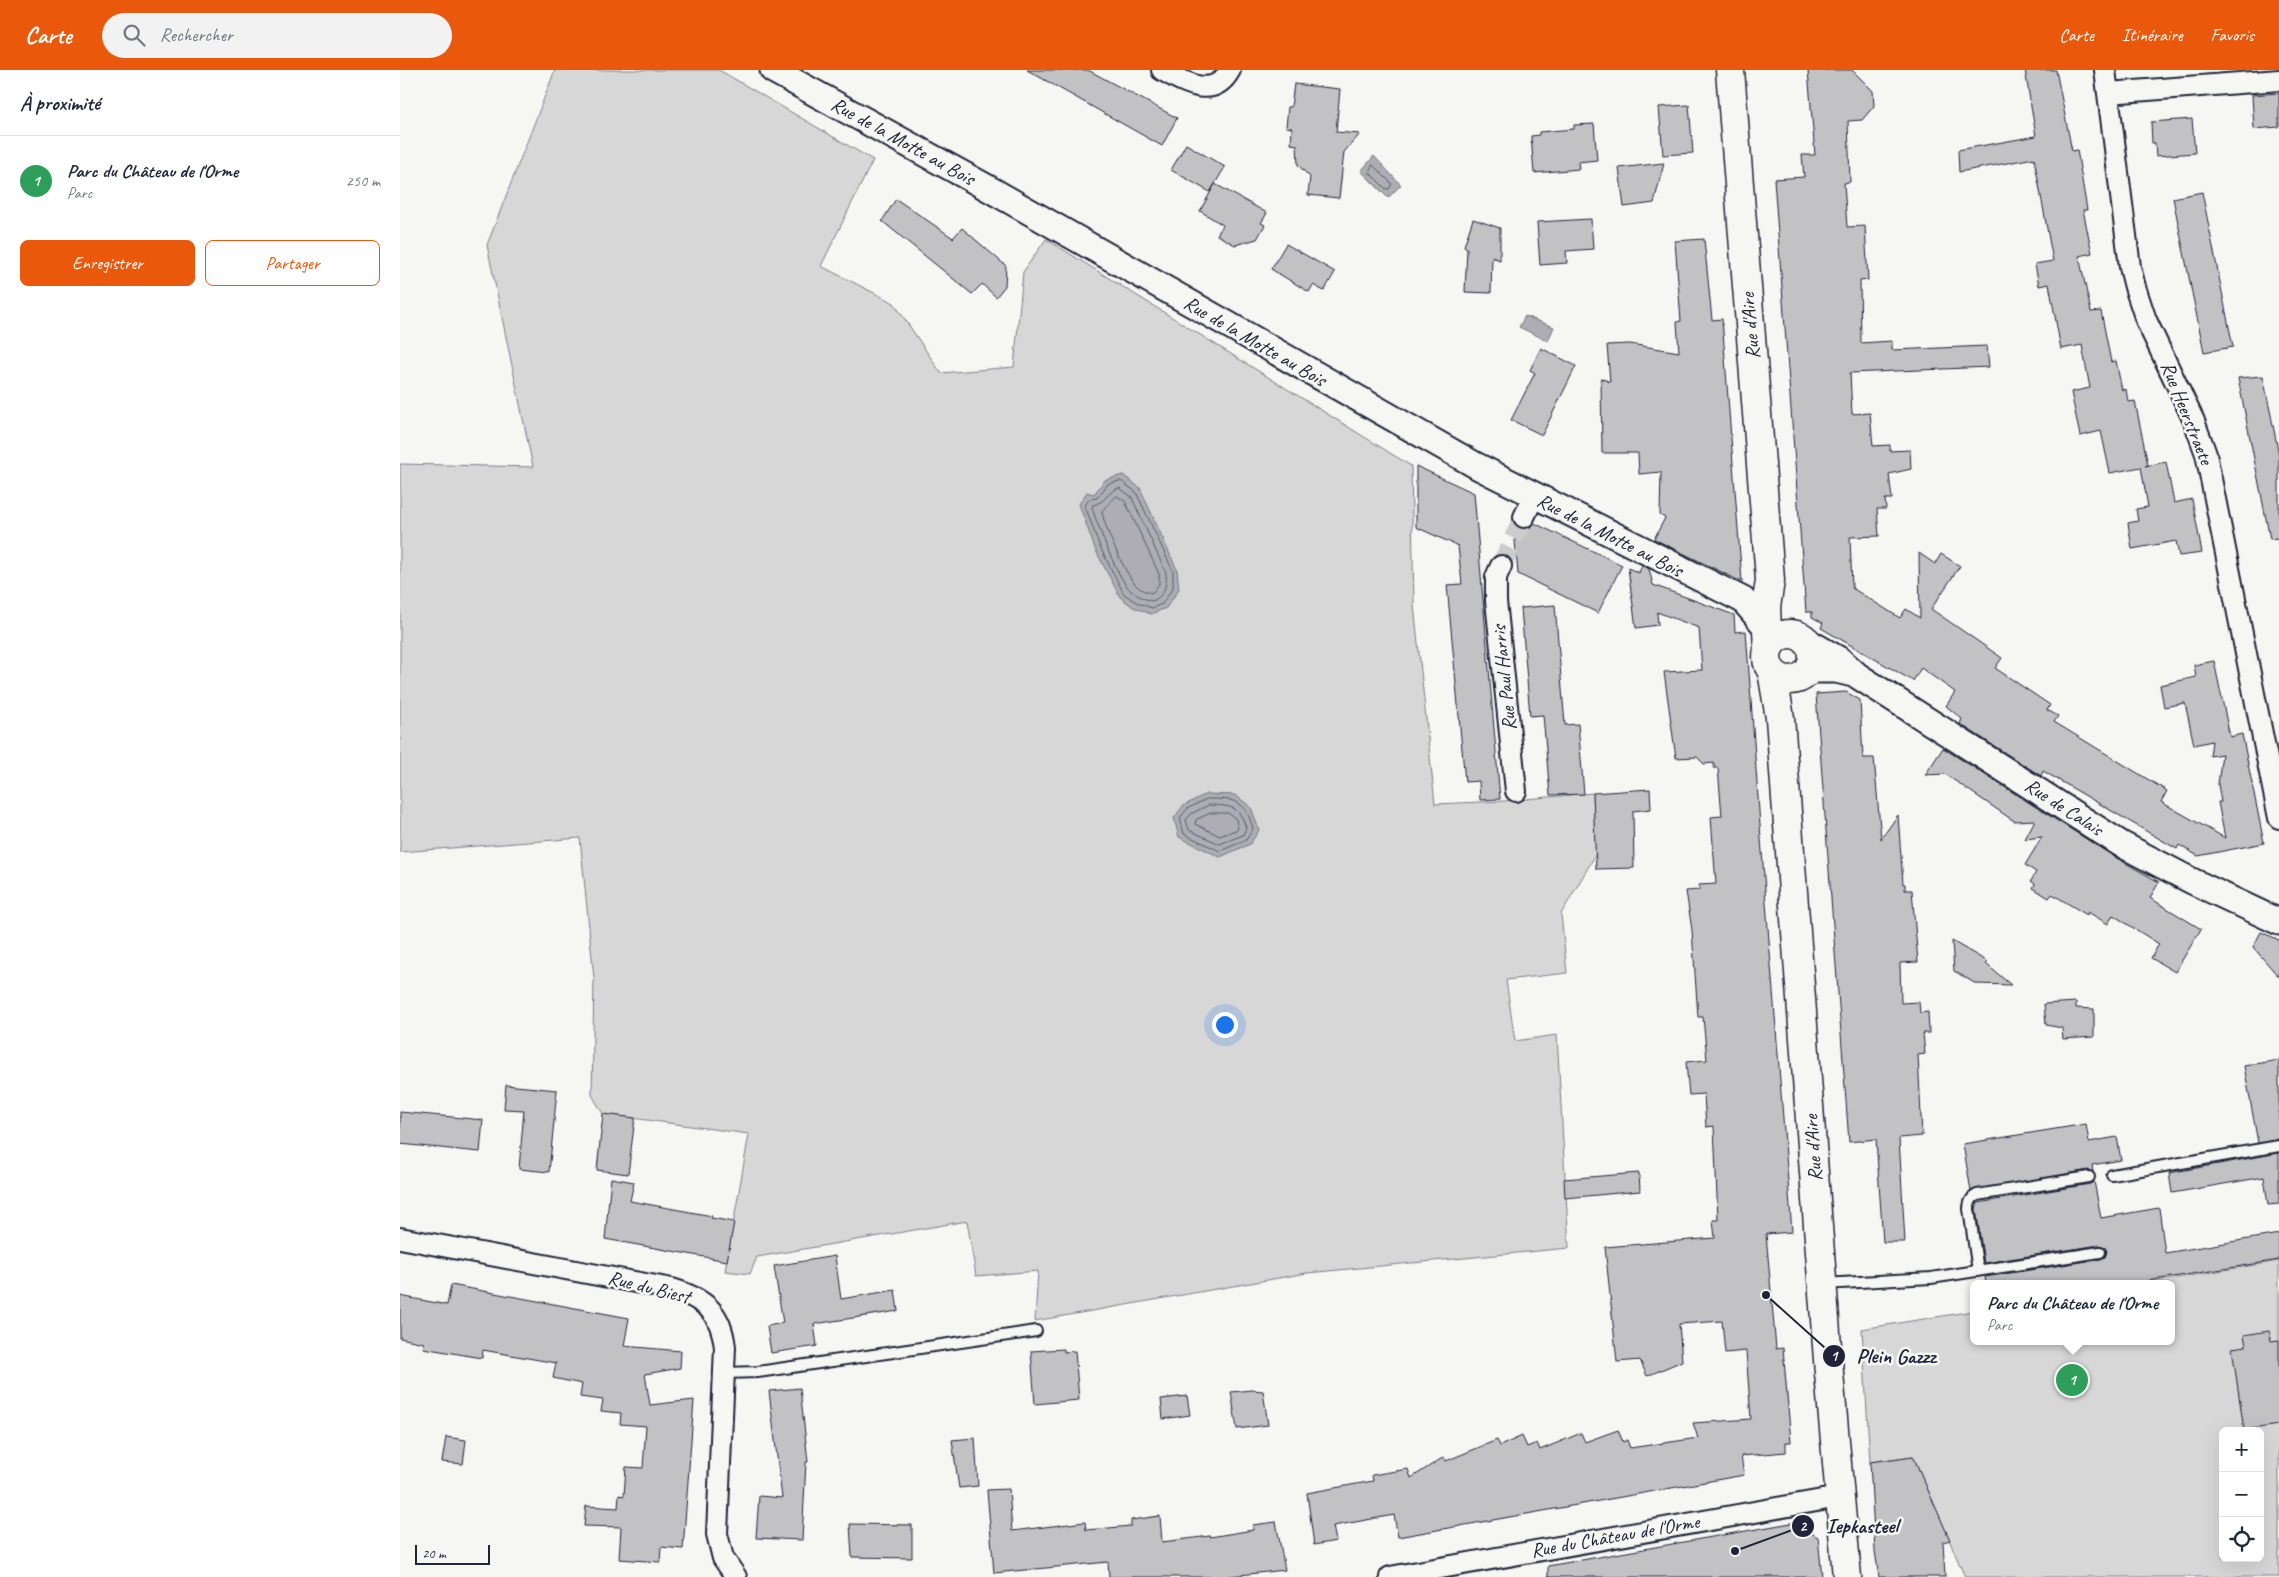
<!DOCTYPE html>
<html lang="fr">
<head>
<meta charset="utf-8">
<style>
	:root { --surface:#fff; --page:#f2f2f3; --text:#1f2937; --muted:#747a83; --line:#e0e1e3; --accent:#ea580c }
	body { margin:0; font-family:Caveat,sans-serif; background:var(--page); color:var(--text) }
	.controls { position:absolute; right:15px; bottom:15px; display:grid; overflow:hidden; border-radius:8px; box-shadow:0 5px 20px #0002 }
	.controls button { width:45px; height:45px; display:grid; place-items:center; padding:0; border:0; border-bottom:1px solid var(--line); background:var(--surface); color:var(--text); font:25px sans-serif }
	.scale { position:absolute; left:15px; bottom:12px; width:75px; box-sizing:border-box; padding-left:5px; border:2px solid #22223b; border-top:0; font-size:14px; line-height:18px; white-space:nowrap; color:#22223b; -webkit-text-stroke:4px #f6f6f2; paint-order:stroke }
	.you { position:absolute; left:824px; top:954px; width:18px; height:18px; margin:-12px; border:4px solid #fff; border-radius:50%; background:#1a73e8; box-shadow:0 0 0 8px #1a73e833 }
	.badge { display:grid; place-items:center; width:32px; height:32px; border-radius:50%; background:var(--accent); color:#fff; font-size:16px; font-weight:700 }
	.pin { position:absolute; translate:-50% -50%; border:2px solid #fff; box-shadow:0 1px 5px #0006 }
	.popup { position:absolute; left:1570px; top:1210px; width:205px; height:65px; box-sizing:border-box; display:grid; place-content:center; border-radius:8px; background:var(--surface); filter:drop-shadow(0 1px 4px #0005); font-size:16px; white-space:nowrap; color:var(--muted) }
	.popup b { font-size:19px; color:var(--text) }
	.popup::after { content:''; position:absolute; left:50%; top:100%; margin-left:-10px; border:10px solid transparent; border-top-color:var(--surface) }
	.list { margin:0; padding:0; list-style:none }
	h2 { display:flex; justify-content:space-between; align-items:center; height:65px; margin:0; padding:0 20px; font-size:21px }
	h2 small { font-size:16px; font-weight:400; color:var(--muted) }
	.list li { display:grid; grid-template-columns:32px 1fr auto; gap:15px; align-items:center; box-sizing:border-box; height:90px; padding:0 20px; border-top:1px solid var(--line) }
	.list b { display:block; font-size:19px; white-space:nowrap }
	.list p { margin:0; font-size:16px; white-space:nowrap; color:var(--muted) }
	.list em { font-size:16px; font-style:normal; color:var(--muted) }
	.actions { display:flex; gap:10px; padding:15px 20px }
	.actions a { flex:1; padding:11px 0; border:1px solid var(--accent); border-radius:8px; text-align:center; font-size:18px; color:var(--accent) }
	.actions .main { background:var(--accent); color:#fff }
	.icon { flex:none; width:28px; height:28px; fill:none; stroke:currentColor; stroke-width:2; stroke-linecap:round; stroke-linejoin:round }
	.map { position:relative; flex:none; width:1879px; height:1507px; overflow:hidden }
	header { display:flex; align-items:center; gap:30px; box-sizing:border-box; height:70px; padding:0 25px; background:var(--accent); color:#fff }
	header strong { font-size:24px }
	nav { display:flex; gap:28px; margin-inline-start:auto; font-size:18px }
	.search { width:350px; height:45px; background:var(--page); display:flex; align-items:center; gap:12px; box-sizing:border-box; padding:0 18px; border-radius:28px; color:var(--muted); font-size:19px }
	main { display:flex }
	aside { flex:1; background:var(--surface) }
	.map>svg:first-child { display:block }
	.green { fill:#d7d7d7; stroke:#7c7c89; fill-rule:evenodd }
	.water { fill:#adadb3; stroke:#757583 }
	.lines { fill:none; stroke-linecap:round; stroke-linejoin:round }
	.shore { stroke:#5a5a6b; stroke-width:1 }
	.building { fill:#c2c2c4; stroke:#22223b }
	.minor-tunnel { stroke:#cccccd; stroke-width:20; stroke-dasharray:20 10; stroke-linecap:butt }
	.service-casing { stroke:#22223b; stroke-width:14 }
	.minor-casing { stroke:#22223b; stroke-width:24 }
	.tertiary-casing { stroke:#22223b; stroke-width:29 }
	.secondary-casing { stroke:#22223b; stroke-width:31 }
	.service { stroke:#f6f6f2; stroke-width:10 }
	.minor { stroke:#f6f6f2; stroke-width:20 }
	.tertiary { stroke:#f6f6f2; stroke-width:25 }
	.secondary { stroke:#f6f6f2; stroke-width:28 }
	.labels { text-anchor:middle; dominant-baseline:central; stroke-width:5; stroke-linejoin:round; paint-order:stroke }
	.street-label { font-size:20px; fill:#22223b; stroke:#f6f6f2 }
	.leader { fill:none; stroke:#22223b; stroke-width:2 }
	.callout-dot { fill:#22223b; stroke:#f6f6f2; stroke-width:2 }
	.mark-label { font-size:15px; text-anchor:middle; font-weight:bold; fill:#fff }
	.callout-label { font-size:21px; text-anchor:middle; font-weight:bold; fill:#22223b; stroke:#f6f6f2; stroke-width:5; stroke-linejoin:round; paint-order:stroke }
</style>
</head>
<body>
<header>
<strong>Carte</strong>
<div class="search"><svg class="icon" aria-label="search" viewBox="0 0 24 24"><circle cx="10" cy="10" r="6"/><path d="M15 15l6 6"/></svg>Rechercher</div>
<nav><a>Carte</a><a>Itinéraire</a><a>Favoris</a></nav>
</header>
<main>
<aside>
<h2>À proximité<small></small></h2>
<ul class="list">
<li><span class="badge" style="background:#2e9e5b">1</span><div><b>Parc du Château de l'Orme</b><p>Parc</p></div><em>250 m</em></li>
</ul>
<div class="actions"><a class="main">Enregistrer</a><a>Partager</a></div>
</aside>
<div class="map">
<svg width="1879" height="1507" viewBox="0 0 1879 1507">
	<rect width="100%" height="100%" fill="#f6f6f2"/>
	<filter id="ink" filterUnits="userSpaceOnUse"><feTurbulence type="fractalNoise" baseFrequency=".02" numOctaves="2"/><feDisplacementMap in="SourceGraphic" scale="10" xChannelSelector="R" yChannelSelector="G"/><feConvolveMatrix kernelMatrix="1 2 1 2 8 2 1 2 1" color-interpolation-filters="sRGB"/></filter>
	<g filter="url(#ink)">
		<!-- green -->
		<path class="green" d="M 155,0 L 319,0 L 473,90 L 421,196 L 494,233 L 541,303 L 614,297 L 623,202 L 646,169 L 1011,396 L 1014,535 L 1035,734 L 1104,731 L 1193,723 L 1196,784 L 1161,844 L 1167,903 L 1106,910 L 1115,971 L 1157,965 L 1169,1178 L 907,1203 L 635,1251 L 638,1201 L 576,1206 L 567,1151 L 357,1187 L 350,1204 L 325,1201 L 349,1064 L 203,1044 L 192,1025 L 194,908 L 180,768 L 0,782 L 0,394 L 133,397 L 87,175 Z
			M 1879,1191 L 1879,1507 L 1565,1507 L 1513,1386 L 1470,1392 L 1462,1259 L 1573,1241 L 1573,1271 L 1771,1271 L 1771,1214 L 1740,1214 ZM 1823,1361 L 1860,1361 L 1860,1488 L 1823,1488 Z"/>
		<!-- water -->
		<path class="water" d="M 974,86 L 1001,115 L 988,128 L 961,101 Z
			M 1125,246 L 1154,257 L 1148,271 L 1119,257 Z
			M 723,405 L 740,418 L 777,500 L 779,519 L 766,538 L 751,544 L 733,537 L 720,527 L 695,479 L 679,434 L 687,422 L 694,424 L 705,410 Z
			M 806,724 L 835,725 L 851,737 L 859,760 L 850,774 L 820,787 L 779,767 L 774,748 L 783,736 Z"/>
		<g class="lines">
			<!-- shore -->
			<path class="shore" d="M 973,95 L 992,114 L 989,119 L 986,119 L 969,102 Z
				M 721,411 L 736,422 L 773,501 L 773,518 L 762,534 L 752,538 L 736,532 L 724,524 L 700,477 L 685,436 L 689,429 L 697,428 L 708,414 Z
				M 719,418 L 731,426 L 766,503 C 767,515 765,526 752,531 C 745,529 737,526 731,521 C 718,510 698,456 692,438 L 693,435 C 705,433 708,421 719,418 Z
				M 717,426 L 725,431 L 759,504 L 759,514 L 752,523 C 746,522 739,519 735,514 C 725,503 703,455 702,441 Z
				M 807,729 C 836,729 845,729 853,759 L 846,770 L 820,781 L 784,764 L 780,748 L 787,739 Z
				M 809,735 C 831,736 839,735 846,758 L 843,765 L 820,774 L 789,760 L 786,750 L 791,744 Z
				M 811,743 L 828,743 L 836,749 L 838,759 L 820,766 L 795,754 L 796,750 Z"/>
		</g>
		<!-- building -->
		<path class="building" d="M 627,0 L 688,0 L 777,48 L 762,76 Z
			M 1408,0 L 1452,0 L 1473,21 L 1474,36 L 1462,50 L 1448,51 L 1450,112 L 1444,113 L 1447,157 L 1465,156 L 1468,210 L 1460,211 L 1461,273 L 1492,271 L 1492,280 L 1587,276 L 1589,297 L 1450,303 L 1452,344 L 1470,343 L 1473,376 L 1490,375 L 1490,381 L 1510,380 L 1511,399 L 1489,404 L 1492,429 L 1485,429 L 1486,439 L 1477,439 L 1479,466 L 1450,467 L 1452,518 L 1500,548 L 1506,539 L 1520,548 L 1519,483 L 1535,494 L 1541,484 L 1560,496 L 1531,539 L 1602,588 L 1595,598 L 1650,635 L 1647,640 L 1658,646 L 1654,652 L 1767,721 L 1761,732 L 1825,768 L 1818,732 L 1821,732 L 1818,714 L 1822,684 L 1810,686 L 1812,671 L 1794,675 L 1785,633 L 1764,637 L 1760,615 L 1796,607 L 1794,595 L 1814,591 L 1830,667 L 1842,664 L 1864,773 L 1798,786 L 1779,775 L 1777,779 L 1643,701 L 1641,706 L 1560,654 L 1562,649 L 1546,636 L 1555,622 L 1521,598 L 1513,611 L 1421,558 L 1423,553 L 1412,547 L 1412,542 L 1406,542 L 1374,109 L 1404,107 L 1402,85 L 1415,85 Z
			M 1625,0 L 1656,0 L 1672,81 L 1677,80 L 1687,140 L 1683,140 L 1692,183 L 1679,186 L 1691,242 L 1701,241 L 1711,292 L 1716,291 L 1722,320 L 1726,319 L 1728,332 L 1735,331 L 1748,395 L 1745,396 L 1766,392 L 1774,433 L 1792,429 L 1802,483 L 1779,486 L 1776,471 L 1732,479 L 1728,453 L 1738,451 L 1736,439 L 1748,437 L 1741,397 L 1710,403 L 1701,361 L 1680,366 L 1671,322 L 1690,318 L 1682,275 L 1661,279 L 1649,214 L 1639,216 L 1635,194 L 1653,191 L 1634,88 L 1559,102 L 1558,80 L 1636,66 Z
			M 894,14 L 940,19 L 936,62 L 960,64 L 944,82 L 939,128 L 908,125 L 910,107 L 898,95 L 897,75 L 891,74 L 892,58 L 886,57 L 888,37 L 891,37 Z
			M 1879,23 L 1879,57 L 1854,59 L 1852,25 Z
			M 1289,35 L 1293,83 L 1263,85 L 1259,37 Z
			M 1792,49 L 1795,83 L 1756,86 L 1755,73 L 1752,73 L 1751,52 Z
			M 1194,54 L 1197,90 L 1178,92 L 1179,99 L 1134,103 L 1131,66 L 1139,65 L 1139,62 L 1174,59 L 1174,55 Z
			M 786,74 L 825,97 L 810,122 L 771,100 Z
			M 1264,93 L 1254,133 L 1224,137 L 1219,98 Z
			M 815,114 L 867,143 L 861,153 L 865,155 L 857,169 L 835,175 L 817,165 L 823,155 L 800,141 Z
			M 1802,122 L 1833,277 L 1804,282 L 1773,128 Z
			M 496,129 L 553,168 L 562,158 L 606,196 L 605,216 L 596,227 L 582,214 L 572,224 L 482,151 Z
			M 1073,149 L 1100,158 L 1100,190 L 1092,187 L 1091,223 L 1065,222 L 1067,178 L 1064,176 Z
			M 1191,149 L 1193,179 L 1166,181 L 1167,193 L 1140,195 L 1137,152 Z
			M 1304,169 L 1312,250 L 1322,249 L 1342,512 L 1254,469 L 1265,448 L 1260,445 L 1261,402 L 1239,404 L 1238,383 L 1202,383 L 1201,308 L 1210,312 L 1207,275 L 1230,274 L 1279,282 L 1277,252 L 1281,251 L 1275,171 Z
			M 886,174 L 935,202 L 924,221 L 913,215 L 909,222 L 871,199 Z
			M 1141,278 L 1176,296 L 1142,365 L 1111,350 L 1135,303 L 1130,300 Z
			M 1863,306 L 1879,385 L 1879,468 L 1870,469 L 1838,308 Z
			M 1016,396 L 1074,423 L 1100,729 L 1080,730 L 1079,711 L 1065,712 L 1047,515 L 1062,514 L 1058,476 L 1016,457 Z
			M 1113,449 L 1118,457 L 1124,459 L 1134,453 L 1222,495 L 1198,543 L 1118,504 Z
			M 1242,495 L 1249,499 L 1253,515 L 1334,545 L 1335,562 L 1346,561 L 1361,769 L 1392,1162 L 1366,1164 L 1376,1279 L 1383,1278 L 1391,1372 L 1386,1372 L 1386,1382 L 1341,1386 L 1344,1405 L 998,1467 L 994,1445 L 933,1456 L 936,1471 L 914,1475 L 907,1423 L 973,1411 L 972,1405 L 1008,1399 L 1011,1408 L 1044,1387 L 1046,1391 L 1097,1370 L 1100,1376 L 1122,1366 L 1127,1377 L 1137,1373 L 1140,1380 L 1181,1363 L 1185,1372 L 1218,1360 L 1223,1372 L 1227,1370 L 1230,1378 L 1298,1368 L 1293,1353 L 1351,1349 L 1346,1281 L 1325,1283 L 1322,1251 L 1279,1254 L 1282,1291 L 1247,1306 L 1240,1290 L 1217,1292 L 1205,1177 L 1315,1168 L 1313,1150 L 1318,1150 L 1314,1056 L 1306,1057 L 1304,1024 L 1289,1025 L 1286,992 L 1307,990 L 1303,947 L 1298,947 L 1292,860 L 1286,821 L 1299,820 L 1299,815 L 1316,814 L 1311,747 L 1322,746 L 1318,698 L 1314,698 L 1314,693 L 1304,694 L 1297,687 L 1276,688 L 1264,602 L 1302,600 L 1299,558 L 1257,542 L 1258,555 L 1236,558 L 1228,498 L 1239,503 Z
			M 1155,535 L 1165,655 L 1178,654 L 1184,724 L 1150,725 L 1143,645 L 1130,646 L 1121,538 Z
			M 1446,622 L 1460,630 L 1463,688 L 1474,688 L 1481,769 L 1498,745 L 1503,814 L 1505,814 L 1505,820 L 1512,820 L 1518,892 L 1500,893 L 1501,933 L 1519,932 L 1520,943 L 1528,942 L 1529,963 L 1523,963 L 1525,984 L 1518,985 L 1522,1066 L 1499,1068 L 1505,1172 L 1483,1172 L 1476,1069 L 1449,1072 L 1416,624 Z
			M 1543,678 L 1713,786 L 1759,812 L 1750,828 L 1801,859 L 1775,902 L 1751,888 L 1759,874 L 1713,845 L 1708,854 L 1688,842 L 1687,845 L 1652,824 L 1649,828 L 1633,818 L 1635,814 L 1631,811 L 1636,802 L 1625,795 L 1642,767 L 1625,769 L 1635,750 L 1614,751 L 1545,704 L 1525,705 Z
			M 1250,719 L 1251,739 L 1233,741 L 1234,798 L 1196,799 L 1193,723 Z
			M 1861,862 L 1879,870 L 1879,907 L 1853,877 Z
			M 1552,871 L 1588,892 L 1586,894 L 1611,915 L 1576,914 L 1554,901 Z
			M 1676,932 L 1676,938 L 1694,939 L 1694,967 L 1663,969 L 1662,958 L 1646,955 L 1644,934 Z
			M 1879,990 L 1879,1069 L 1858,1073 L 1844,996 Z
			M 106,1015 L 157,1020 L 149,1102 L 119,1099 L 124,1040 L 104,1039 Z
			M 0,1042 L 83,1050 L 80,1082 L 0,1074 Z
			M 203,1044 L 235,1048 L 228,1104 L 197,1100 Z
			M 1686,1054 L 1689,1072 L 1717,1067 L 1721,1090 L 1692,1095 L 1693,1102 L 1688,1100 L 1571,1121 L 1563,1074 Z
			M 1879,1083 L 1879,1134 L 1868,1135 L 1864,1107 L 1772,1123 L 1769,1103 Z
			M 1239,1103 L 1240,1121 L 1165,1128 L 1164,1109 Z
			M 211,1108 L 234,1112 L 230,1131 L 312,1146 L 311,1148 L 334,1152 L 327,1191 L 205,1169 Z
			M 1694,1111 L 1701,1148 L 1759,1138 L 1765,1183 L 1879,1164 L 1879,1190 L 1729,1214 L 1586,1214 L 1585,1207 L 1701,1189 L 1705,1187 L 1707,1181 L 1705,1177 L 1699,1175 L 1584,1193 L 1576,1139 L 1578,1133 L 1690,1114 Z
			M 435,1186 L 441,1229 L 495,1220 L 498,1241 L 414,1254 L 417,1276 L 371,1283 L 367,1256 L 383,1253 L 374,1196 Z
			M 51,1215 L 229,1248 L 224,1276 L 281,1281 L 280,1298 L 245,1304 L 250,1335 L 294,1330 L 283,1479 L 261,1477 L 260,1492 L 219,1489 L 221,1457 L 184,1456 L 186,1436 L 218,1438 L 219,1425 L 224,1426 L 226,1397 L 243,1398 L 246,1356 L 220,1354 L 221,1343 L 201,1341 L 203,1330 L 180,1327 L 182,1314 L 153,1308 L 156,1293 L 83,1280 L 82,1288 L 23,1278 L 24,1273 L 0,1268 L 0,1226 L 47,1235 Z
			M 1869,1261 L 1871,1271 L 1879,1270 L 1879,1355 L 1844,1360 L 1832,1278 L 1846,1276 L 1844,1265 Z
			M 664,1279 L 664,1282 L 675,1281 L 679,1330 L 635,1334 L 631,1281 Z
			M 400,1318 L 408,1392 L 406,1392 L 402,1470 L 356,1468 L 359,1426 L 382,1428 L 369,1321 Z
			M 852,1320 L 863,1321 L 868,1355 L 837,1359 L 831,1322 Z
			M 787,1326 L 790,1345 L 763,1349 L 761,1329 Z
			M 46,1367 L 66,1370 L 63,1394 L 42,1392 Z
			M 575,1368 L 578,1416 L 559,1418 L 552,1370 Z
			M 1513,1386 L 1550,1470 L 1543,1472 L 1545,1507 L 1479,1507 L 1475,1481 L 1470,1392 Z
			M 609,1419 L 612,1461 L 685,1452 L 686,1460 L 731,1456 L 731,1450 L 760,1446 L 762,1472 L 810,1466 L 810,1467 L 853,1460 L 853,1455 L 876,1452 L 885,1500 L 821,1507 L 709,1507 L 708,1492 L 594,1503 L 587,1420 Z
			M 1391,1453 L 1418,1467 L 1422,1507 L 1148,1507 L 1148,1496 Z
			M 450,1454 L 512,1455 L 512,1488 L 452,1487 Z"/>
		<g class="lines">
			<!-- minor-tunnel -->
			<path class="minor-tunnel" d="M 1101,496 L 1124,447"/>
			<defs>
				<path id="service" d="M 1712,1105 L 1879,1076
					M 1578,1201 L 1569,1139 C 1569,1132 1571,1128 1577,1125 L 1689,1107
					M 1423,1214 L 1531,1208 L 1700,1182
					M 324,1303 L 358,1302 L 636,1261"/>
				<path id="minor" d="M 762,0 C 784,12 813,31 830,0
					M 1705,0 L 1730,197 L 1735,217 L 1746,250 L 1794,351 L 1806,384 L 1879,748
					M 1708,23 L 1879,10
					M 1124,447 L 1134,426
					M 1101,496 L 1096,507 L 1096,531 L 1116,721
					M 0,1168 L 272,1219 C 305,1229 321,1242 325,1277 L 317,1464 L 323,1488 L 336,1507
					M 990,1507 L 1439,1427"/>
				<path id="tertiary" d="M 373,0 L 586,117 L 1077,396 L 1343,530 L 1367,558
					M 1405,570 L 1440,590 L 1458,606 L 1721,774 L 1792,811 L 1879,852
					M 1409,600 L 1436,600 L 1453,604"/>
				<path id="secondary" d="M 1330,0 L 1369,496 L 1370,511 L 1366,537 L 1368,581
					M1367 587a23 23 0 1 1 46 0a23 23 0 1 1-46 0Z
					M 1372,601 L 1380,648 L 1429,1303 L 1447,1507"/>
			</defs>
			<!-- service casing -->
			<use href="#service" class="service-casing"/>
			<!-- minor casing -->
			<use href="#minor" class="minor-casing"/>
			<!-- tertiary casing -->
			<use href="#tertiary" class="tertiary-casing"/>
			<!-- secondary casing -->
			<use href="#secondary" class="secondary-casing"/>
			<!-- service -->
			<use href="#service" class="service"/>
			<!-- minor -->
			<use href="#minor" class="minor"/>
			<!-- tertiary -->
			<use href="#tertiary" class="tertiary"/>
			<!-- secondary -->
			<use href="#secondary" class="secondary"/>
		</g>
	</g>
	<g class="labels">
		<!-- street labels -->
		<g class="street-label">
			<text transform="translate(503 71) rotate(29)">Rue de la Motte au Bois</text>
			<text transform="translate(1350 256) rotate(-95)">Rue d'Aire</text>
			<text transform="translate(855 271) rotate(30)">Rue de la Motte au Bois</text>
			<text transform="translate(1787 343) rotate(68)">Rue Heerstraete</text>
			<text transform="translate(1210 465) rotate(27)">Rue de la Motte au Bois</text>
			<text transform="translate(1104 608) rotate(-96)">Rue Paul Harris</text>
			<text transform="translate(1664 737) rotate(33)">Rue de Calais</text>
			<text transform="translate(1413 1078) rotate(-94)">Rue d'Aire</text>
			<text transform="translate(249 1217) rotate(14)">Rue du Biest</text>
			<text transform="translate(1215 1466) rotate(-10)">Rue du Château de l'Orme</text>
		</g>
	</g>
	<!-- callouts -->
	<path class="leader" d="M1366 1225L1434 1286M1335 1481L1403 1456"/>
	<g class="callout-dot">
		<circle cx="1366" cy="1225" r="5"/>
		<circle cx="1335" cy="1481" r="5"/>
		<circle cx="1434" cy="1286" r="12"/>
		<circle cx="1403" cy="1456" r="12"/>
	</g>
	<g class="mark-label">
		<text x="1434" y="1291">1</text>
		<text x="1403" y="1461">2</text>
	</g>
	<g class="callout-label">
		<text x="1496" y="1293">Plein Gazzz</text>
		<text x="1462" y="1463">Iepkasteel</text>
	</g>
</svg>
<div class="controls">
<button>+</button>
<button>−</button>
<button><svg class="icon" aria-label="locate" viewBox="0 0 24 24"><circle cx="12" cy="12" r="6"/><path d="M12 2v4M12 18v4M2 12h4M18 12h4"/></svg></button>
</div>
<div class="scale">20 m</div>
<div class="you"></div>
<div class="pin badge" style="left:1672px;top:1310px;background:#2e9e5b">1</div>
<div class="popup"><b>Parc du Château de l'Orme</b>Parc</div>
</div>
</main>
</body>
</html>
